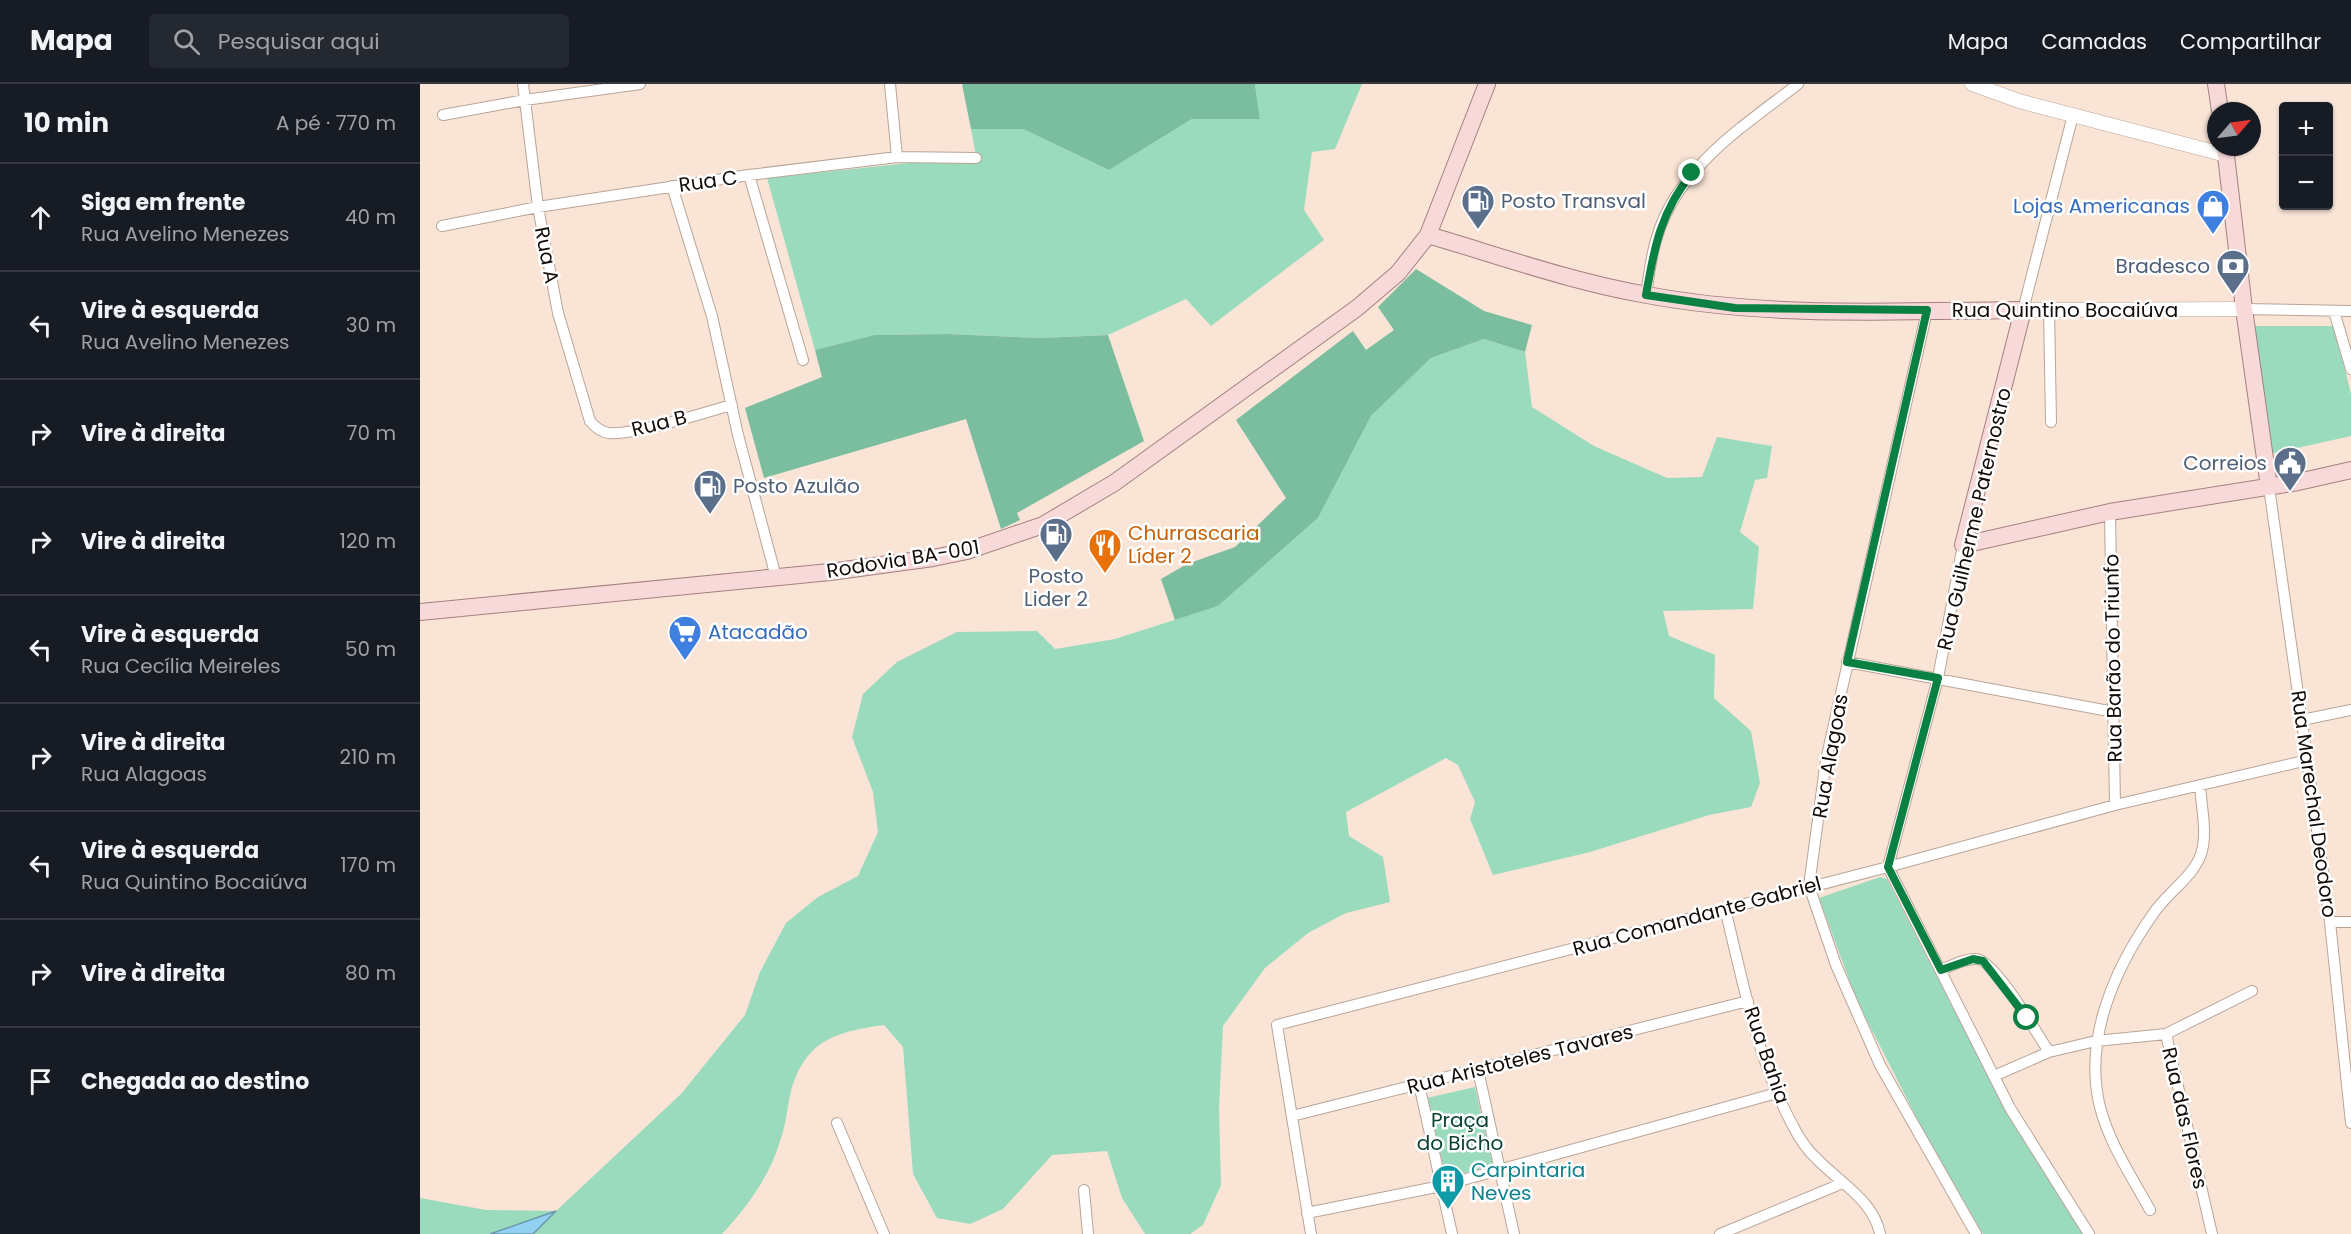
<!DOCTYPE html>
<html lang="pt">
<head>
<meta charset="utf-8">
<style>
	:root { --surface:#171b24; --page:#242831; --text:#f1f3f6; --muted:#9ea1a6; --line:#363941 }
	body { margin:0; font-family:Poppins,sans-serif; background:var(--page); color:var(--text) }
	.controls { position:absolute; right:18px; top:18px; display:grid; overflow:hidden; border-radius:6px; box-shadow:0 2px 4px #0004 }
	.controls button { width:54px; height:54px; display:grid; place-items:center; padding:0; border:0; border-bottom:2px solid var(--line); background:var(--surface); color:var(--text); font:30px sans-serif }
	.compass { position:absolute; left:1787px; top:18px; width:54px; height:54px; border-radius:50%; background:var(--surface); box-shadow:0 2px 4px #0004; rotate:62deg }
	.stop { position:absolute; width:18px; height:18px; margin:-14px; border:4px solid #0b8043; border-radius:50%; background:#fff }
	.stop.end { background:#0b8043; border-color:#fff; box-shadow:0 2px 6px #0008 }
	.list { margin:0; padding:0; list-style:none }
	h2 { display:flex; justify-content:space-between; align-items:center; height:78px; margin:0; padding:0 24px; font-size:26px }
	h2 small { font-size:20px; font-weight:400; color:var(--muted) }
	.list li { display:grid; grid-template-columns:39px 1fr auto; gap:18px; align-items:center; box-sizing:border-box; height:108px; padding:0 24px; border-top:2px solid var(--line) }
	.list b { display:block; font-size:22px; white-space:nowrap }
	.list p { margin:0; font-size:20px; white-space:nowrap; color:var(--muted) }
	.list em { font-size:20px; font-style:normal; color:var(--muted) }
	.icon { flex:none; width:33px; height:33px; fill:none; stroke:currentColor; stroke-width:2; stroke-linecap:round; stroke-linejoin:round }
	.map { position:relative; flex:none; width:1931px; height:1150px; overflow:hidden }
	header { display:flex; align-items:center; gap:36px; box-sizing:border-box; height:84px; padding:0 30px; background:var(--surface); border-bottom:2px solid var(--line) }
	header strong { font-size:28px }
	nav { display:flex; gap:33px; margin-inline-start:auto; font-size:21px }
	.search { width:420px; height:54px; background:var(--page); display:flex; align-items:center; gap:15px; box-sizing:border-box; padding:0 21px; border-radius:6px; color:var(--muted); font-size:22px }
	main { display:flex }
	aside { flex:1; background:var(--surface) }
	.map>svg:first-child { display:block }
	.green { fill:#9adbbe }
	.forest { fill:#7bbd9f }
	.water { fill:#91d2f2; stroke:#6b96ac; stroke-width:1.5 }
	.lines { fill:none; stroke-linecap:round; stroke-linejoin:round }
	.street-casing { stroke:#b9a598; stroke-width:12 }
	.secondary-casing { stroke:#b9a598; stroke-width:15 }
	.primary-casing { stroke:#a4807f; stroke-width:18 }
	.street { stroke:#fff; stroke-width:10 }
	.secondary { stroke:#fff; stroke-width:14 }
	.primary { stroke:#f8d9d9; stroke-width:16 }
	.route { stroke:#0b8043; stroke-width:8 }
	.labels { text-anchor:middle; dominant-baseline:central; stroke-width:5; stroke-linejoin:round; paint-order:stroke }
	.street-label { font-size:20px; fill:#120b07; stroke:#fff }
	.service-label { font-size:20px; fill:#4e5e75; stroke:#fff; text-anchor:start }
	.shop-label { font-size:20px; fill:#366cbe; stroke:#fff; text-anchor:end }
	.food-label { font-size:20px; fill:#c56008; stroke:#fff; text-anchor:start }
	.park-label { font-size:20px; fill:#09422e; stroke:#fff }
	.culture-label { font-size:20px; fill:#0d838f; stroke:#fff; text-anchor:start }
</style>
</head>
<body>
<header>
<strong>Mapa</strong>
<div class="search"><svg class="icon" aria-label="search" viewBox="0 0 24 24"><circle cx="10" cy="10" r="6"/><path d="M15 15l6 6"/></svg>Pesquisar aqui</div>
<nav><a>Mapa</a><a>Camadas</a><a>Compartilhar</a></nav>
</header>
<main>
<aside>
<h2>10 min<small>A pé · 770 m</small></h2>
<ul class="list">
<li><svg class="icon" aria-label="ahead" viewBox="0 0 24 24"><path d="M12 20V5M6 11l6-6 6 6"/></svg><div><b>Siga em frente</b><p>Rua Avelino Menezes</p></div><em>40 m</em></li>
<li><svg class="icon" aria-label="left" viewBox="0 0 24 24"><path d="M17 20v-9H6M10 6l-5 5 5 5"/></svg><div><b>Vire à esquerda</b><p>Rua Avelino Menezes</p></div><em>30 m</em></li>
<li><svg class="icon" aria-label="right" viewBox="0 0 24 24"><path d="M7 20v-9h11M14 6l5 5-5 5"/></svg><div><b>Vire à direita</b></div><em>70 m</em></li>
<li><svg class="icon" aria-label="right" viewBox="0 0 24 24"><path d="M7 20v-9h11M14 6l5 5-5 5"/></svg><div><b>Vire à direita</b></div><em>120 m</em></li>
<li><svg class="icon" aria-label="left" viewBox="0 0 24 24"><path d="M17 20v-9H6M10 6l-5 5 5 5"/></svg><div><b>Vire à esquerda</b><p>Rua Cecília Meireles</p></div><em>50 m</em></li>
<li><svg class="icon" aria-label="right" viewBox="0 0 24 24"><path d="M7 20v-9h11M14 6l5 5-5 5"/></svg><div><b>Vire à direita</b><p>Rua Alagoas</p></div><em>210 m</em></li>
<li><svg class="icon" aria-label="left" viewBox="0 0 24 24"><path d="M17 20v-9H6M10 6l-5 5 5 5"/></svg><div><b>Vire à esquerda</b><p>Rua Quintino Bocaiúva</p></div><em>170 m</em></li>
<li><svg class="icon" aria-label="right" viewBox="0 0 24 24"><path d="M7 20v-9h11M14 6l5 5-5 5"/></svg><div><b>Vire à direita</b></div><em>80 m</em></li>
<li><svg class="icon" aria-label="arrive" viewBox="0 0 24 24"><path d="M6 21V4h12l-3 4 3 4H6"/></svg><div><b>Chegada ao destino</b></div></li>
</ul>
</aside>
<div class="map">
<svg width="1931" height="1150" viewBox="0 0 1931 1150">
	<rect width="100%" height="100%" fill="#f9e4d6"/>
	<!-- green -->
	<path class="green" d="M 835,0 L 942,0 L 915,65 L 892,68 L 884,126 L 904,156 L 791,242 L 766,215 L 688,251 L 621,254 L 527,250 L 454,251 L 395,266 L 347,94 L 556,72 L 551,45 L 603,45 L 689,86 L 772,35 L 840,35 Z
		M 1832,242 L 1914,242 L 1931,310 L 1931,352 L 1850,370 Z
		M 1064,255 L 1105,268 L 1112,323 L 1174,362 L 1247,394 L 1282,393 L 1297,353 L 1352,362 L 1347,394 L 1335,396 L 1320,448 L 1339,463 L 1333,525 L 1243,527 L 1249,552 L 1295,571 L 1294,614 L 1331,647 L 1340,699 L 1331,723 L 1289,731 L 1170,768 L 1073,791 L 1050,735 L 1055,718 L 1038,681 L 1026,674 L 926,728 L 929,752 L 963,773 L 970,818 L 926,829 L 888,849 L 845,884 L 803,942 L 799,1025 L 801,1101 L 783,1141 L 770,1150 L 725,1150 L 702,1114 L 687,1067 L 632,1071 L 583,1125 L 550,1140 L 517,1134 L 493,1090 L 483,963 L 464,941 C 415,948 386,956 371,1007 C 367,1024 366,1041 360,1057 C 350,1092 327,1123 302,1150 L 114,1150 L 135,1128 L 70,1150 L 0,1150 L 0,1114 L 66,1126 L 136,1127 L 261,1010 L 325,931 L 340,888 L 366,839 L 398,813 L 438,792 L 458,748 L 453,708 L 432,653 L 443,610 L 477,578 L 537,548 L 617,547 L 635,565 L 695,555 L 798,522 L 898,434 L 951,332 L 1011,274 Z
		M 1460,793 L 1467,795 L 1536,930 L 1607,1058 L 1664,1150 L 1563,1150 L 1505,1050 L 1437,917 L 1399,814 Z
		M 1055,1003 L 1073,1082 L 1026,1093 L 1007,1014 Z"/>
	<!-- forest -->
	<path class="forest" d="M 542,0 L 835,0 L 840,35 L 772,35 L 689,86 L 603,45 L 551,45 Z
		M 996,185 L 1064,227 L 1112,241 L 1105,268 L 1064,255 L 1011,274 L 951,332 L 898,434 L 798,522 L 755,536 L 741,495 L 767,480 L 815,463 L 866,414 L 816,336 L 933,247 L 946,266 L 974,246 L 958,223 Z
		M 527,250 L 621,254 L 688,251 L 724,357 L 597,429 L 600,436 L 581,445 L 546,335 L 344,394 L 325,324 L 402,293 L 395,266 L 454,251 Z"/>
	<!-- water -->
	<path class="water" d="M 136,1127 L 113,1150 L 70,1150 Z"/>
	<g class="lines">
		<defs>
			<path id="street" d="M 103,0 L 118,123 L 138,229 L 170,337 C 175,343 181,348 189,349 C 213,352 285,328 312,321
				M 470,0 L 477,73
				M 23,31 L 105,16 L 220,0
				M 329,91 L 383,276
				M 252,102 L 292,232 L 318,351 L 356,493
				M 22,142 L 118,123 L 329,91 L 477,73 L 556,74
				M 1226,211 C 1229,192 1231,171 1237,153 C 1257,84 1325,41 1378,0
				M 1629,225 L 1631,338
				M 1824,225 L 1931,227
				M 1603,226 L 1653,31
				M 1507,227 L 1406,676 L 1389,802 L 1416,881 L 1460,981 L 1556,1150
				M 1914,227 L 1931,285
				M 1849,403 L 1910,838 L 1931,1039
				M 1690,428 L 1695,721
				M 1543,461 L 1518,594 L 1468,783 L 1590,1024 L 1669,1150
				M 1427,578 L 1694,628
				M 1882,636 L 1931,626
				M 1305,825 C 1323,897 1337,976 1373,1042 C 1379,1054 1387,1066 1397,1075 C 1419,1098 1454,1117 1460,1150
				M 1910,838 L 1931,838
				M 1521,886 C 1531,882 1545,874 1556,875 C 1574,875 1618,951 1629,968
				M 1746,950 L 1832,907
				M 1058,986 L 1094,1150
				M 1574,992 L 1629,968 L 1676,957 L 1746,950 L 1792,1150
				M 999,1000 L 1032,1150
				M 872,1032 L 1328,917
				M 417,1039 L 464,1150
				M 664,1106 L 668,1150
				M 1730,1126 C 1712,1093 1689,1059 1680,1023 C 1663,955 1695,884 1733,830 C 1746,810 1774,792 1781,770 C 1788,750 1781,722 1780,701
				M 887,1129 L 1021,1102 L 1357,1009
				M 891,1150 L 857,941 L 1468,783 L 1695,721 L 1888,676
				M 1300,1150 L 1423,1099"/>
			<path id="secondary" d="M 1552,0 L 1599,17 L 1806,71
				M 1603,226 L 1824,225"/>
			<path id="primary" d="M 1796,0 L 1800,27
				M 1805,63 L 1824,225 L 1849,403
				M 1008,151 C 1080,172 1152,198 1227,211 C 1350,234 1478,227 1603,226 L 1543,461 L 1690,428 L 1878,398 L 1931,386
				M 0,528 L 410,488 L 513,474 L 547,467 L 623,441 L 694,399 L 937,224 L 978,189 L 1008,151 L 1067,0"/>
		</defs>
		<!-- street casing -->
		<use href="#street" class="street-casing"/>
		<!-- secondary casing -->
		<use href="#secondary" class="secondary-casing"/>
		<!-- primary casing -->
		<use href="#primary" class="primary-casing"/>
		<!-- street -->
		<use href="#street" class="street"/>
		<!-- secondary -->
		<use href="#secondary" class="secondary"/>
		<!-- primary -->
		<use href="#primary" class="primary"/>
	</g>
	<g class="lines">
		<!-- route -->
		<path class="route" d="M 1272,89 C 1241,127 1234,164 1226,211 L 1315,224 L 1507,226 L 1427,578 L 1518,594 L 1468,783 L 1521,886 L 1553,875 L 1563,877 L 1607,934"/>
	</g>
	<!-- icons -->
	<defs>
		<symbol id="fuel-pin" viewBox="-11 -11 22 30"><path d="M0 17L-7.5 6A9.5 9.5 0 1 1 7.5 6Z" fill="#5c6f8a" stroke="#fff"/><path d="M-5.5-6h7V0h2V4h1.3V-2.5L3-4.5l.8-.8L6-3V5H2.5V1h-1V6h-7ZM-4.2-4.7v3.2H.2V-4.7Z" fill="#fff"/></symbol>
		<symbol id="shop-pin" viewBox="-11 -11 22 30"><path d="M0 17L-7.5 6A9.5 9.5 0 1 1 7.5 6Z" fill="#3f7fe0" stroke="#fff"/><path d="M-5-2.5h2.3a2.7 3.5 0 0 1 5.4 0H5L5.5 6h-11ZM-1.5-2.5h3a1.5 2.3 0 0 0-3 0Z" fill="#fff"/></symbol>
		<symbol id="bank-pin" viewBox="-11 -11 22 30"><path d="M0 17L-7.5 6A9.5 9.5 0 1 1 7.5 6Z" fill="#5c6f8a" stroke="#fff"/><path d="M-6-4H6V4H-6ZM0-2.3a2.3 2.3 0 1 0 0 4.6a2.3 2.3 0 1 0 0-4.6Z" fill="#fff"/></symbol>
		<symbol id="civic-pin" viewBox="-11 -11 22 30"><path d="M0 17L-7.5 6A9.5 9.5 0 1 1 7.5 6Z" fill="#5c6f8a" stroke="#fff"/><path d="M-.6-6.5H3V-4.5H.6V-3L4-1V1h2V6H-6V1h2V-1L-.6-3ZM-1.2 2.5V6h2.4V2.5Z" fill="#fff"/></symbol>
		<symbol id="restaurant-pin" viewBox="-11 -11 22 30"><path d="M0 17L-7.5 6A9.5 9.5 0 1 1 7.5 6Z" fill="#e8710a" stroke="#fff"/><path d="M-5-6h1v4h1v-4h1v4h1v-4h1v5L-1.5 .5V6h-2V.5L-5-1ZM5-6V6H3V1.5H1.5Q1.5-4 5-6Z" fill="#fff"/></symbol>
		<symbol id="supermarket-pin" viewBox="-11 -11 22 30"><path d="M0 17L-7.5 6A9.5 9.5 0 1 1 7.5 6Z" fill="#3f7fe0" stroke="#fff"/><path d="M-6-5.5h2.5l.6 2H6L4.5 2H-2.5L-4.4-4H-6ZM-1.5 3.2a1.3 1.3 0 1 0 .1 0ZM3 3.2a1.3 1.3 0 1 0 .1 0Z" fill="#fff"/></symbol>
		<symbol id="building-pin" viewBox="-11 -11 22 30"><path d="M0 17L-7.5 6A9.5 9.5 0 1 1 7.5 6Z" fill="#0f9aa8" stroke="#fff"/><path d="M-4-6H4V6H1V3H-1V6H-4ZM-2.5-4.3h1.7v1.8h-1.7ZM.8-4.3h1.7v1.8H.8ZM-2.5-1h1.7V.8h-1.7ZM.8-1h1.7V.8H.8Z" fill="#fff"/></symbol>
	</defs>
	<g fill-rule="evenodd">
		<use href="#fuel-pin" x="1039" y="98" width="38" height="52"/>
		<use href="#shop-pin" x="1774" y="103" width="38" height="52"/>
		<use href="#bank-pin" x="1794" y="163" width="38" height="52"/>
		<use href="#civic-pin" x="1851" y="360" width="38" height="52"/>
		<use href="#fuel-pin" x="271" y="383" width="38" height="52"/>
		<use href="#fuel-pin" x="617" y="431" width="38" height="52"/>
		<use href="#restaurant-pin" x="666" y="442" width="38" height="52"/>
		<use href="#supermarket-pin" x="246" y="529" width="38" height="52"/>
		<use href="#building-pin" x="1009" y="1078" width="38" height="52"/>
	</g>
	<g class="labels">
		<!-- street labels -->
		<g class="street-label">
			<text transform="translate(288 97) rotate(-8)">Rua C</text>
			<text transform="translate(127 171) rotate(79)">Rua A</text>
			<text x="1645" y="226">Rua Quintino Bocaiúva</text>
			<text transform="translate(239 339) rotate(-14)">Rua B</text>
			<text transform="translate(1554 435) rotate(-77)">Rua Guilherme Paternostro</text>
			<text transform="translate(483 475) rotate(-9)">Rodovia BA-001</text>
			<text transform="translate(1693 574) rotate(-91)">Rua Barão do Triunfo</text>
			<text transform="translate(1410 672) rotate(-80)">Rua Alagoas</text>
			<text transform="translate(1894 720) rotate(82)">Rua Marechal Deodoro</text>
			<text transform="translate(1277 832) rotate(-15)">Rua Comandante Gabriel</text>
			<text transform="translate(1347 971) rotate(71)">Rua Bahia</text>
			<text transform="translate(1100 975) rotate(-14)">Rua Aristoteles Tavares</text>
			<text transform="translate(1765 1034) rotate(77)">Rua das Flores</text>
		</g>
		<!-- service labels -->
		<g class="service-label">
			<text x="1081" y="117">Posto Transval</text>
			<text x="1790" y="182" text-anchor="end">Bradesco</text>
			<text x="1847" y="379" text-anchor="end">Correios</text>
			<text x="313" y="402">Posto Azulão</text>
			<text x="636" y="492" text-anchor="middle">Posto<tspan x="636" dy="23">Lider 2</tspan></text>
		</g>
		<!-- shop labels -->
		<g class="shop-label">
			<text x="1770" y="122">Lojas Americanas</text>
			<text x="288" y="548" text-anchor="start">Atacadão</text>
		</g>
		<!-- food labels -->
		<g class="food-label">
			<text x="708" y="449">Churrascaria<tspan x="708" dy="23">Líder 2</tspan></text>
		</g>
		<!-- park labels -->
		<g class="park-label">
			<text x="1040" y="1036">Praça<tspan x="1040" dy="23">do Bicho</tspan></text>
		</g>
		<!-- culture labels -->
		<g class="culture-label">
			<text x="1051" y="1086">Carpintaria<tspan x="1051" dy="23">Neves</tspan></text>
		</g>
	</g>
</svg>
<div class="controls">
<button>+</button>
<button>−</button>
</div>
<svg class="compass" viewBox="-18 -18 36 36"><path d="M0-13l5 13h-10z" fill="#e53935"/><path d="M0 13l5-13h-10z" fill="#9ea1a6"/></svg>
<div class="stop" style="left:1607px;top:934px"></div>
<div class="stop end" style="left:1272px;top:89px"></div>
</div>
</main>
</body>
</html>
